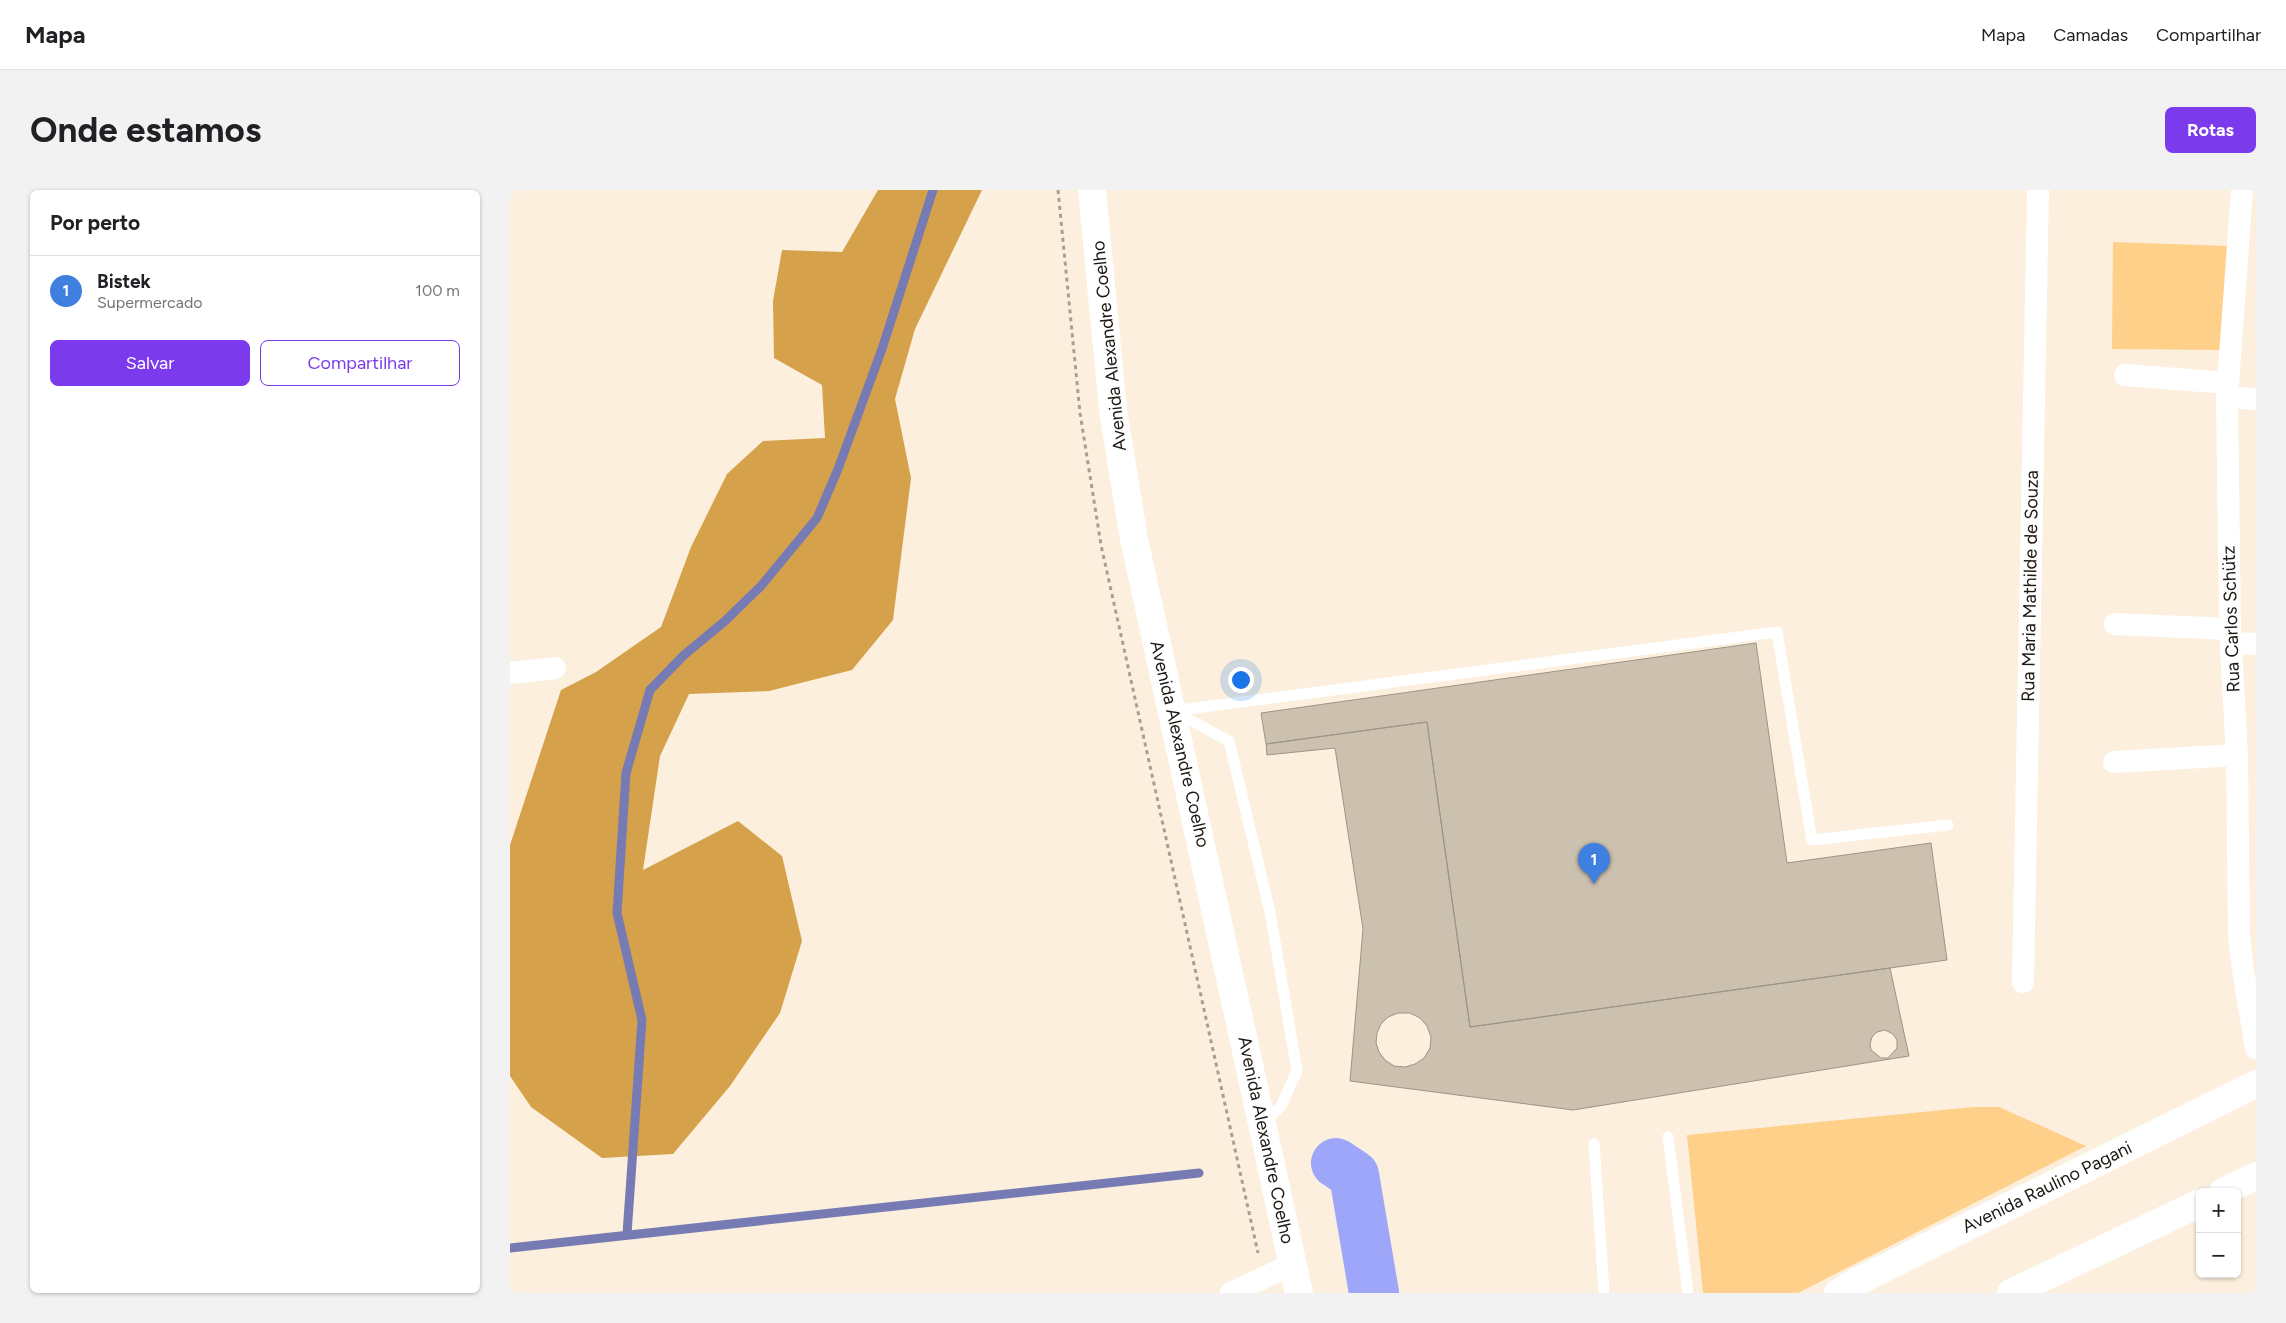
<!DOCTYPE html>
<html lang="pt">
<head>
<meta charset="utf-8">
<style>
	:root { --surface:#fff; --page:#f2f2f2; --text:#202124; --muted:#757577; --line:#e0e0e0; --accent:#7c3aed }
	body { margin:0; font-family:Figtree,sans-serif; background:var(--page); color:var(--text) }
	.controls { position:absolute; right:15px; bottom:15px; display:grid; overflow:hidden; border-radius:8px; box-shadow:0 1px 4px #0004 }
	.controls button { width:45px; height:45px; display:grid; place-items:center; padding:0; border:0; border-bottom:1px solid var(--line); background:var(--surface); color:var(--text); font:25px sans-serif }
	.you { position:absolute; left:730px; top:489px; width:18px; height:18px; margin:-12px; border:4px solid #fff; border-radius:50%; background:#1a73e8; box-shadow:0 0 0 8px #1a73e833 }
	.badge { display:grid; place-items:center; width:32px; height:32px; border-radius:50%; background:var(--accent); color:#fff; font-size:16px; font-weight:700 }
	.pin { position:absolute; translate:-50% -41px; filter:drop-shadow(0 1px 2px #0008) }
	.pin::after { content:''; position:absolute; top:26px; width:18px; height:15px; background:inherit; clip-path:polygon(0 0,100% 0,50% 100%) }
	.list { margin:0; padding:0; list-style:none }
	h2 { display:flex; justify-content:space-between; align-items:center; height:65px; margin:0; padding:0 20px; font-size:21px }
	h2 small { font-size:16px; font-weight:400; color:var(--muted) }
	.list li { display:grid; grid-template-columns:32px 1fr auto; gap:15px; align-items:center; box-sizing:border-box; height:70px; padding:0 20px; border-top:1px solid var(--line) }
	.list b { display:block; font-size:19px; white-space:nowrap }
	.list p { margin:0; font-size:16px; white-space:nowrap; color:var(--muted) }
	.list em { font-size:16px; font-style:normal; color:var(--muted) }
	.actions { display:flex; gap:10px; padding:15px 20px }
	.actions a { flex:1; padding:11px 0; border:1px solid var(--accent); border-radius:8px; text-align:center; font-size:18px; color:var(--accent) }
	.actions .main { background:var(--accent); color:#fff }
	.map { position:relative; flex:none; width:1746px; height:1103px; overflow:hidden; border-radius:8px }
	header { display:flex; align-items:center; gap:30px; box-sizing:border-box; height:70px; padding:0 25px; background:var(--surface); border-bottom:1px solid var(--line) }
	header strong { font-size:24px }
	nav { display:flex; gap:28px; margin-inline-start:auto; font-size:18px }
	.intro { display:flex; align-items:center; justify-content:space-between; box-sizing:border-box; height:120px; padding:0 30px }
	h1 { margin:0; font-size:35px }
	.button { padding:12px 22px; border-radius:8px; background:var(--accent); color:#fff; font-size:18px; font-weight:700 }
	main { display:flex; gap:30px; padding:0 30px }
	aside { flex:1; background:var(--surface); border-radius:8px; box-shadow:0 1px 4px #0004 }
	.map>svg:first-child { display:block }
	.green { fill:#fed089 }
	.forest { fill:#d5a14b }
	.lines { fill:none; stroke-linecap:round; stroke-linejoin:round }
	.stream { stroke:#767bb4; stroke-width:9 }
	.river { stroke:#9da6f9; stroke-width:50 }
	.building { fill:#ccc0af; stroke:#9f9483; fill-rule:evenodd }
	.path { stroke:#a89f91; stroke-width:3; stroke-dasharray:4 4; stroke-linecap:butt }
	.service { stroke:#fff; stroke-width:11 }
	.minor { stroke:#fff; stroke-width:22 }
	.secondary { stroke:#fff; stroke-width:28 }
	.labels { text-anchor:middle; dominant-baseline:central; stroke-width:4.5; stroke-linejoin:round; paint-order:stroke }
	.street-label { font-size:18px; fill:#1c1812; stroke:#fefefe }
</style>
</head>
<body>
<header>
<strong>Mapa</strong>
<nav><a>Mapa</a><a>Camadas</a><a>Compartilhar</a></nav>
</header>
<div class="intro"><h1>Onde estamos</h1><a class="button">Rotas</a></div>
<main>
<aside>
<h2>Por perto<small></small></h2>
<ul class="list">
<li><span class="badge" style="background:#3f7fe0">1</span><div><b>Bistek</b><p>Supermercado</p></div><em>100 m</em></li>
</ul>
<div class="actions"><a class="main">Salvar</a><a>Compartilhar</a></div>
</aside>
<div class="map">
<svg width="1746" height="1103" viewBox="0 0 1746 1103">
	<rect width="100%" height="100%" fill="#fcefdd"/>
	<!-- green -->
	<path class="green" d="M 1603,52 L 1718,56 L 1712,160 L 1602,159 Z
		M 1464,917 L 1489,917 L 1576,956 L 1288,1103 L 1193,1103 L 1177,945 Z"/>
	<!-- forest -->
	<path class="forest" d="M 368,0 L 472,0 L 405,139 L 385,209 L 401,288 L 383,430 L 342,480 L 259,501 L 179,504 L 150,566 L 133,680 L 228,631 L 272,666 L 292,751 L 270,823 L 220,896 L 163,964 L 92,968 L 21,917 L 0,886 L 0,655 L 51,500 L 86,482 L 151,437 L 181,357 L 217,284 L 253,251 L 315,248 L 312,195 L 264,168 L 263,111 L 272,60 L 332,62 Z"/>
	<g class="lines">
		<!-- stream -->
		<path class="stream" d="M 117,1044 L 132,830 L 107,723 L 116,583 L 140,500 L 174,465 L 215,431 L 251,396 L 307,328 L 328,279 L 372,159 L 423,0
			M 0,1058 L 689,983"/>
		<!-- river -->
		<path class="river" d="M 826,973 L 844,985 L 864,1103"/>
	</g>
	<!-- building -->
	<path class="building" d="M 1246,453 L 1277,673 L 1421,653 L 1437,770 L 960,837 L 917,532 L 756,554 L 751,523 Z
		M 917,532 L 960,837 L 1380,778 L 1399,866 L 1063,920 L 840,891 L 853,739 L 825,558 L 757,565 L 756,554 ZM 888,823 L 900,823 L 910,828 L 917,836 L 921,847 L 920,858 L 914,868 L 905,874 L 895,877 L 884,876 L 875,870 L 869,862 L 866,853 L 867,843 L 871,834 L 878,827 ZM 1375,840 L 1383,844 L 1387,850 L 1387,858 L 1378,868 L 1371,868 L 1361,860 L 1360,854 L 1362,847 L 1367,842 Z"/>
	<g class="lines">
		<!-- path -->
		<path class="path" d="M 548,0 L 570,223 L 591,355 L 748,1063"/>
		<!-- service -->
		<path class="service" d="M 663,521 L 1267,442 L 1302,650 L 1438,635
			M 665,522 L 719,551 L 760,722 L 787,881 L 771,916 L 753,933
			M 1158,947 L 1178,1103
			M 1084,954 L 1094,1103"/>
		<!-- minor -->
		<path class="minor" d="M 1732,0 L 1717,207 L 1720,439 L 1727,565 L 1729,745 L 1733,780 L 1746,858
			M 1615,185 L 1717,193
			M 1717,207 L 1746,209
			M 1605,434 L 1720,439
			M 1721,453 L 1746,454
			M 0,483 L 45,478
			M 1604,572 L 1727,565
			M 1513,792 L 1528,0
			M 721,1103 L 783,1074"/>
		<!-- secondary -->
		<path class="secondary" d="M 582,0 L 603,220 L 624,349 L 789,1103
			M 1713,1002 L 1746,986
			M 1328,1103 L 1344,1093 L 1746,894
			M 1501,1103 L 1690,1013"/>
	</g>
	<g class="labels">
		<!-- street labels -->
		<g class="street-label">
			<text transform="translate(599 156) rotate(-96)">Avenida Alexandre Coelho</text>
			<text transform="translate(1520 396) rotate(-89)">Rua Maria Mathilde de Souza</text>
			<text transform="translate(1721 429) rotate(-92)">Rua Carlos Schütz</text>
			<text transform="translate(670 554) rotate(77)">Avenida Alexandre Coelho</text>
			<text transform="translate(756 950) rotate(78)">Avenida Alexandre Coelho</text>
			<text transform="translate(1537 997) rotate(-26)">Avenida Raulino Pagani</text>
		</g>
	</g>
</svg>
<div class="controls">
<button>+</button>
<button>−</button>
</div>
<div class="you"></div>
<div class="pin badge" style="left:1084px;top:694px;background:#3f7fe0">1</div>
</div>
</main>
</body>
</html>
